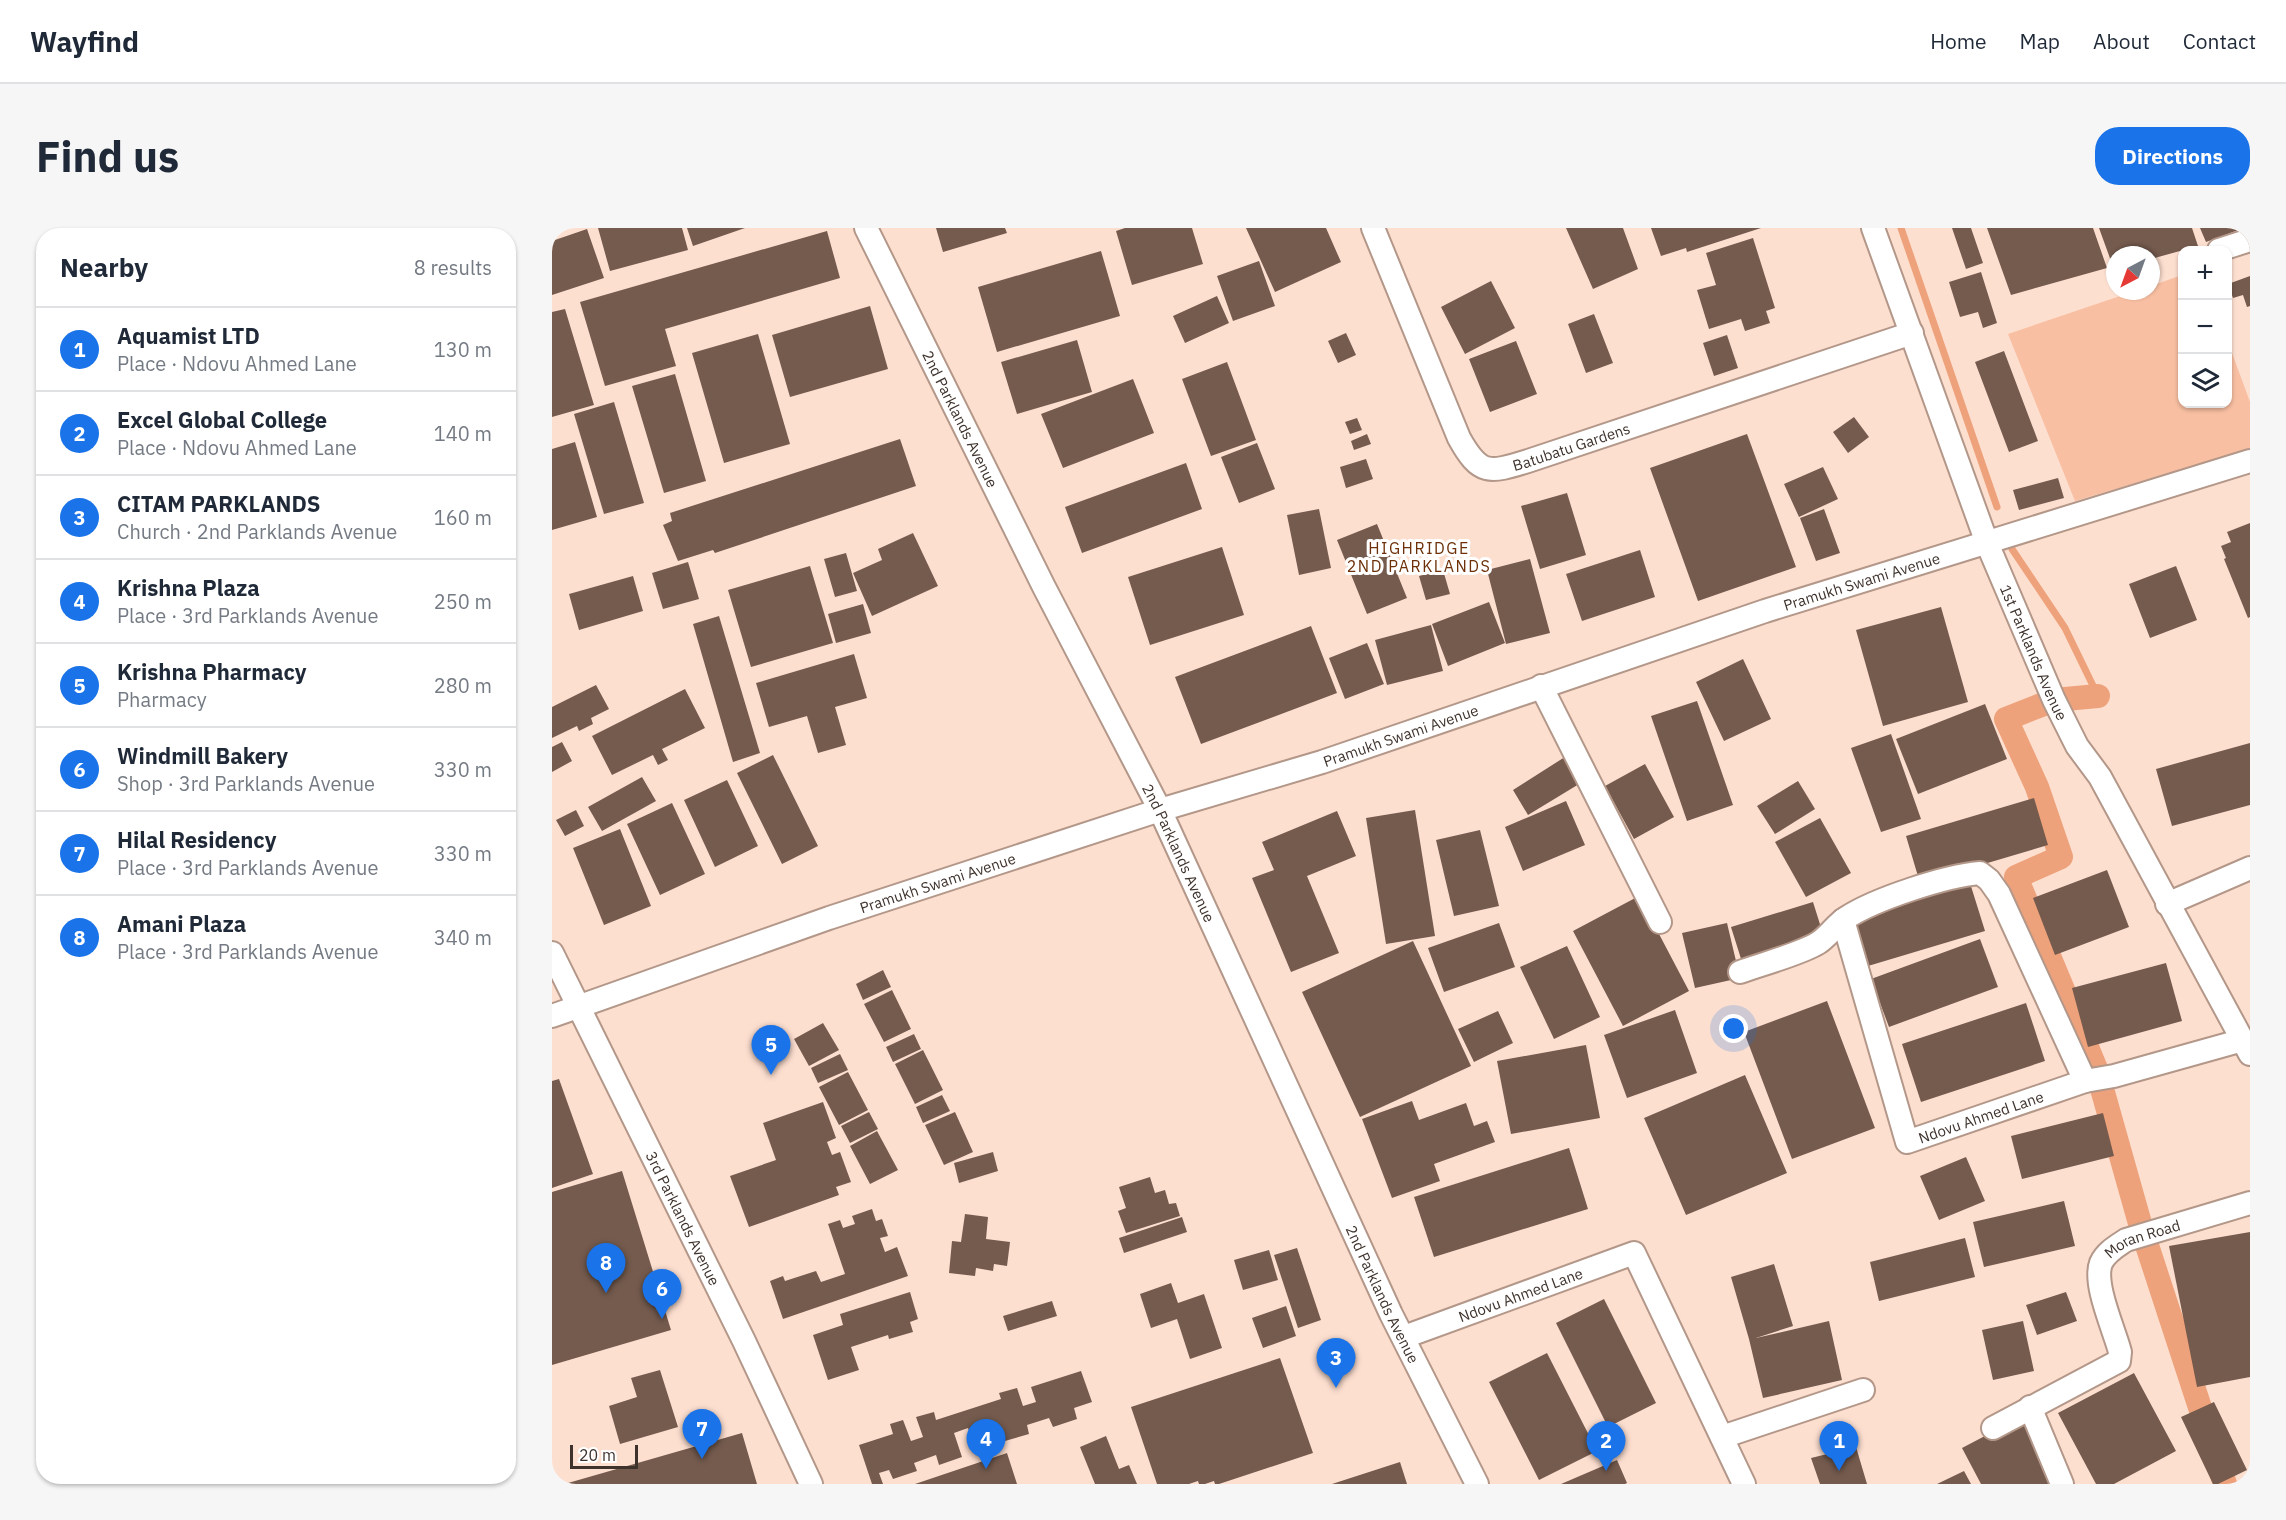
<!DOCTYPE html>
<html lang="en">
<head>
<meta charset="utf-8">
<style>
	:root { --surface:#fff; --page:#f6f6f7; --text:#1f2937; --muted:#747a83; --line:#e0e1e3; --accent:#1a73e8 }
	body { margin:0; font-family:"IBM Plex Sans",sans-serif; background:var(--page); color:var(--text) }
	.controls { position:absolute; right:18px; top:18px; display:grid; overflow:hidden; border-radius:12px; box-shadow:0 2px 4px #0004 }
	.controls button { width:54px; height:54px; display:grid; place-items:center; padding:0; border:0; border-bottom:2px solid var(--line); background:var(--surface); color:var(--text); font:30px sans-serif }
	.compass { position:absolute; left:1554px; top:18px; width:54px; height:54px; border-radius:50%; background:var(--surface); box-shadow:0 2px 4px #0004; rotate:221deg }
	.scale { position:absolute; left:18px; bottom:15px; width:68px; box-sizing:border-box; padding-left:6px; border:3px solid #3e322c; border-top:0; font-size:16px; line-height:21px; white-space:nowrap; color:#3e322c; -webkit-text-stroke:4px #fff; paint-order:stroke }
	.you { position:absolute; left:1182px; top:801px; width:21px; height:21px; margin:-15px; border:4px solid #fff; border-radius:50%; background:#1a73e8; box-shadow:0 0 0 9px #1a73e833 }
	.badge { display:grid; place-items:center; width:39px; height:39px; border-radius:50%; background:var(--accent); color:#fff; font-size:20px; font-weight:700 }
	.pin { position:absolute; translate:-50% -50px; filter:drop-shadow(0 2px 3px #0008) }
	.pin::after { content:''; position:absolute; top:32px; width:21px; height:18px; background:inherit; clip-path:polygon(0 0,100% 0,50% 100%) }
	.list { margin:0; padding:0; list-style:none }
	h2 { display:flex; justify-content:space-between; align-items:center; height:78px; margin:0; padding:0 24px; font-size:26px }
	h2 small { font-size:20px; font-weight:400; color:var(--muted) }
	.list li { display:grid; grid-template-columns:39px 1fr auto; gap:18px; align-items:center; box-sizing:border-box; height:84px; padding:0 24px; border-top:2px solid var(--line) }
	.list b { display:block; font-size:22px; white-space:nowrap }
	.list p { margin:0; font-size:20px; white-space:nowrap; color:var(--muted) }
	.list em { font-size:20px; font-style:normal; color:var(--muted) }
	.icon { flex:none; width:33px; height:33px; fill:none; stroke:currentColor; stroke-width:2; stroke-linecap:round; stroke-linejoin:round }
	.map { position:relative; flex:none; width:1698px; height:1256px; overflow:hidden; border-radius:24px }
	header { display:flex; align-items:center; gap:36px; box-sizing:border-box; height:84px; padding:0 30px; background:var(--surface); border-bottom:2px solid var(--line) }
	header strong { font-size:28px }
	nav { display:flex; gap:33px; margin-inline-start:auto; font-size:21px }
	.intro { display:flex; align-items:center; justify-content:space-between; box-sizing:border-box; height:144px; padding:0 36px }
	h1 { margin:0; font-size:42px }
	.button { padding:15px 27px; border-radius:24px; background:var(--accent); color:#fff; font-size:21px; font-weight:700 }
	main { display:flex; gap:36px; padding:0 36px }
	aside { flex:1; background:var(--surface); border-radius:24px; box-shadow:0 2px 4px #0004 }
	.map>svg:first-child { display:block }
	.green { fill:#f8bfa2 }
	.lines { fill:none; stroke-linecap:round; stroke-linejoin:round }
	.stream { stroke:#eea27b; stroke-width:7 }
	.canal { stroke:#eea27b; stroke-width:24 }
	.building { fill:#755b4e }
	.street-casing { stroke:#b39789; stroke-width:26 }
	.street { stroke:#fff; stroke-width:22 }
	.labels { text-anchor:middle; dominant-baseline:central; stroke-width:6; stroke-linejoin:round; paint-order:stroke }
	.street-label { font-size:15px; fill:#3e322c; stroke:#fff }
	.neighbourhood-label { font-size:16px; letter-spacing:1.5px; fill:#6d3008; stroke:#fff }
</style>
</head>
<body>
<header>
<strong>Wayfind</strong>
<nav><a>Home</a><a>Map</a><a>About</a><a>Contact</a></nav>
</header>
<div class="intro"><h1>Find us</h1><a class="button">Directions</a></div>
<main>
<aside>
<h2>Nearby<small>8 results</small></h2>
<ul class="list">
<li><span class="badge">1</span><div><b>Aquamist LTD</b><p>Place · Ndovu Ahmed Lane</p></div><em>130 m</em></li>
<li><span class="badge">2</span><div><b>Excel Global College</b><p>Place · Ndovu Ahmed Lane</p></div><em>140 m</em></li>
<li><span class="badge">3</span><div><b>CITAM PARKLANDS</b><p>Church · 2nd Parklands Avenue</p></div><em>160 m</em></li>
<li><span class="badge">4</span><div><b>Krishna Plaza</b><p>Place · 3rd Parklands Avenue</p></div><em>250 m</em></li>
<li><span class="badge">5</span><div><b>Krishna Pharmacy</b><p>Pharmacy</p></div><em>280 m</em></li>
<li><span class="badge">6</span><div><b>Windmill Bakery</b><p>Shop · 3rd Parklands Avenue</p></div><em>330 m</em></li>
<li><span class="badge">7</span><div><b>Hilal Residency</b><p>Place · 3rd Parklands Avenue</p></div><em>330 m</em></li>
<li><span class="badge">8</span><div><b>Amani Plaza</b><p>Place · 3rd Parklands Avenue</p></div><em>340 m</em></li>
</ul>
</aside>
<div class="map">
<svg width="1698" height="1256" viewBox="0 0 1698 1256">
	<rect width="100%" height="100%" fill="#fddfd0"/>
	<!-- green -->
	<path class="green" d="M 1630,47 L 1630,176 L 1676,176 L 1676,114 L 1698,174 L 1698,221 L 1523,273 L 1456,106 L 1583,63 L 1599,63 L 1599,58 Z"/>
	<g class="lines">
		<!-- stream -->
		<path class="stream" d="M 1349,0 L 1445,279
			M 1460,321 L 1513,400 L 1546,468"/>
		<!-- canal -->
		<path class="canal" d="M 1546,468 L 1502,472 L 1454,491 L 1485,559 L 1509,629 L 1464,649 L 1545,843 L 1589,999 L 1673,1256"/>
	</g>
	<!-- building -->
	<path class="building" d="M 46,0 L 130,0 L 136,22 L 58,43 Z
		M 135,0 L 193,0 L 141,18 Z
		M 384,0 L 453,0 L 455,5 L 391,24 Z
		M 573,0 L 640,0 L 651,36 L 580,57 L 564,3 Z
		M 694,0 L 774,0 L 789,34 L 723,64 Z
		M 1014,0 L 1071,0 L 1086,41 L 1041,61 Z
		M 1099,0 L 1209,0 L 1135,24 L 1134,20 L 1109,28 Z
		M 1400,0 L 1419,0 L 1431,35 L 1414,41 Z
		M 1435,0 L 1541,0 L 1555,40 L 1459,67 Z
		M 1547,0 L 1640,0 L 1646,18 L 1599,31 L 1599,27 L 1563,27 L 1563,44 Z
		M 1648,0 L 1692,0 L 1654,14 Z
		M 35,1 L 52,50 L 0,67 L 0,13 Z
		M 275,3 L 288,50 L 113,101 L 124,138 L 53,158 L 28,74 Z
		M 1201,10 L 1223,80 L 1214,83 L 1218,95 L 1193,103 L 1189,91 L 1157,101 L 1145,62 L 1164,57 L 1154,25 Z
		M 549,23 L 568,88 L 445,124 L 426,59 Z
		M 707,33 L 723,78 L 681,93 L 665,48 Z
		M 1429,44 L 1445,95 L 1431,100 L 1426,84 L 1408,89 L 1397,54 Z
		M 1698,48 L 1698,78 L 1695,79 L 1691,67 L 1681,70 L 1676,56 Z
		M 939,53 L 963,100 L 913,126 L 889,79 Z
		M 665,68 L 677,95 L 633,115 L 621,88 Z
		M 318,78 L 336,141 L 238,169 L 220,107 Z
		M 13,81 L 42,177 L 0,189 L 0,84 Z
		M 1042,86 L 1061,135 L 1034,145 L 1016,96 Z
		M 794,105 L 804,127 L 786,135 L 776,113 Z
		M 206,106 L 238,216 L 172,235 L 140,125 Z
		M 1175,107 L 1186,140 L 1162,148 L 1151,115 Z
		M 525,112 L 540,164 L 465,186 L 449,134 Z
		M 964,113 L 985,166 L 938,184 L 917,131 Z
		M 1452,123 L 1486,213 L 1457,224 L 1423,134 Z
		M 675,134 L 704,212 L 659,228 L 630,151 Z
		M 123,146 L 154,253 L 112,265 L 80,158 Z
		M 581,151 L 602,205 L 511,240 L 489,186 Z
		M 62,174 L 92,275 L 52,286 L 22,186 Z
		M 1302,189 L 1317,209 L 1296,225 L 1281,204 Z
		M 805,190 L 810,202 L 798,206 L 793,194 Z
		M 815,206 L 819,216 L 802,222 L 799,213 Z
		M 1195,206 L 1244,339 L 1146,373 L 1098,240 Z
		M 348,211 L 364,258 L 163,325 L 161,322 L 126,333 L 111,297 L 120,293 L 118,285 Z
		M 23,214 L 45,289 L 0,302 L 0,221 Z
		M 705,215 L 723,261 L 687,275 L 669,229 Z
		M 814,231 L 821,251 L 794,260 L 788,239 Z
		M 634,235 L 650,281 L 530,325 L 513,279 Z
		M 1271,239 L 1286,271 L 1247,289 L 1232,256 Z
		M 1506,250 L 1512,270 L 1467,282 L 1461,262 Z
		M 1015,265 L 1034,327 L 988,341 L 969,278 Z
		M 767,281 L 779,340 L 747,347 L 735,287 Z
		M 1272,281 L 1288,325 L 1264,333 L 1248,290 Z
		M 1698,295 L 1698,389 L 1696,390 L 1672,331 L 1674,330 L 1669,318 L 1679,314 L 1675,304 Z
		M 825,296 L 855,370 L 815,386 L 785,312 Z
		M 361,305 L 386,358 L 320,388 L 301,345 L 330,332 L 326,321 Z
		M 670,319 L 692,387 L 598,417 L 576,349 Z
		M 1088,322 L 1103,369 L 1030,393 L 1014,346 Z
		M 294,325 L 305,363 L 283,369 L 272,331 Z
		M 978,331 L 998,405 L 954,416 L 935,342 Z
		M 136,334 L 147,371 L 111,381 L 100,345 Z
		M 258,338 L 281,415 L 199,439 L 176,362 Z
		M 1624,338 L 1645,392 L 1598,410 L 1577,356 Z
		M 891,342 L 898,366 L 874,372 L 867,348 Z
		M 81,348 L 91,383 L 27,402 L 17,366 Z
		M 937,374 L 953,415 L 896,438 L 880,396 Z
		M 311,376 L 319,405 L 284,415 L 276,386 Z
		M 1389,379 L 1416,474 L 1331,498 L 1304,402 Z
		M 167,388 L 208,525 L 181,534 L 141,396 Z
		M 879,397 L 891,443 L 835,457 L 823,412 Z
		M 759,398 L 785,465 L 649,516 L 623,449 Z
		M 815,415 L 832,456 L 793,471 L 777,430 Z
		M 302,426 L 315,470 L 283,479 L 294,517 L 266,525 L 255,488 L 217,499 L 204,455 Z
		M 1191,431 L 1219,491 L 1172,513 L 1144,454 Z
		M 44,457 L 57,481 L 39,490 L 41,496 L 27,503 L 25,498 L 0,510 L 0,479 Z
		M 133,461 L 153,500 L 110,521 L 116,532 L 106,537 L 101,527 L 60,547 L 40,508 Z
		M 1145,473 L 1181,577 L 1135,593 L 1099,488 Z
		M 1433,476 L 1455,531 L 1366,566 L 1344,511 Z
		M 1339,506 L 1369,591 L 1329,604 L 1299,520 Z
		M 10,514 L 20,533 L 0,544 L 0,519 Z
		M 1698,515 L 1698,577 L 1620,598 L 1604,541 Z
		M 221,527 L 266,618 L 230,636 L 185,545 Z
		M 1016,527 L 1032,553 L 976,587 L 961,562 Z
		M 1093,536 L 1122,589 L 1082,611 L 1053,558 Z
		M 90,549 L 104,573 L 50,603 L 36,579 Z
		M 175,552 L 206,618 L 163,639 L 132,572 Z
		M 1246,553 L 1263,581 L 1223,606 L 1205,578 Z
		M 1482,570 L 1496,617 L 1368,655 L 1354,608 Z
		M 1014,573 L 1033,617 L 971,643 L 953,599 Z
		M 120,575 L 153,646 L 108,667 L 75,596 Z
		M 24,582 L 32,598 L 13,608 L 4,592 Z
		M 863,582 L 883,708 L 834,716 L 814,590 Z
		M 785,583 L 804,628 L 755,648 L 787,725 L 739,744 L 700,650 L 722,642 L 710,614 Z
		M 1268,590 L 1299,645 L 1254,669 L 1223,614 Z
		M 68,601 L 99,678 L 52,697 L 21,620 Z
		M 928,602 L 947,678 L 902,688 L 884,612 Z
		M 1555,642 L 1577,699 L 1503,727 L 1481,670 Z
		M 1418,655 L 1433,703 L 1316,738 L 1302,690 Z
		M 1087,668 L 1137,763 L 1071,798 L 1021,703 Z
		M 1261,674 L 1272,709 L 1190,734 L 1179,699 Z
		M 947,695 L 963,739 L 892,764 L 876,720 Z
		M 1175,695 L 1188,750 L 1143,760 L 1130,705 Z
		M 1428,711 L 1446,759 L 1337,799 L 1319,751 Z
		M 861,713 L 919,838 L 808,889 L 750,764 Z
		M 1015,718 L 1048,789 L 1002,811 L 968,739 Z
		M 1614,735 L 1630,793 L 1536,819 L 1520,760 Z
		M 331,742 L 339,759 L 311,772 L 304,756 Z
		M 340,762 L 359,801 L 332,814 L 312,776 Z
		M 1275,773 L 1323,900 L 1240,931 L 1192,804 Z
		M 1474,775 L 1493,833 L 1369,874 L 1350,816 Z
		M 1123,782 L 1145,845 L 1075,870 L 1052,807 Z
		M 946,783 L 961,815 L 922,834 L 906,801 Z
		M 271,795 L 287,822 L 257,838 L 242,811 Z
		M 362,806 L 369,821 L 341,834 L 334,819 Z
		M 1034,817 L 1048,890 L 959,906 L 945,833 Z
		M 371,822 L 391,862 L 363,876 L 343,836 Z
		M 288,826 L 296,842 L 266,855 L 259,840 Z
		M 296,844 L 316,882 L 287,897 L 267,859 Z
		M 1193,847 L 1235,945 L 1134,987 L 1092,890 Z
		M 7,851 L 41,946 L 0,960 L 0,853 Z
		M 390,867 L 398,883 L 371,895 L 364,879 Z
		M 860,873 L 867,892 L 914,875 L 922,898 L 935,893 L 943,914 L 882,936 L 888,953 L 840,970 L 810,891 Z
		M 271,874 L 284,910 L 275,914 L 280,927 L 288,924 L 299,954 L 284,959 L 287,967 L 197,999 L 178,948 L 224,932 L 211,895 Z
		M 317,884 L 326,901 L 298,915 L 289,898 Z
		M 403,884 L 421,924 L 392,937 L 373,897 Z
		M 1551,885 L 1562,928 L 1470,951 L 1459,908 Z
		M 325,903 L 346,942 L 318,956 L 298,918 Z
		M 1017,920 L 1036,981 L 882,1029 L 862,969 Z
		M 441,924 L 446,943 L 407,955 L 402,935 Z
		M 1414,929 L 1433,973 L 1387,992 L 1368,948 Z
		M 70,943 L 119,1102 L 0,1137 L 0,964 Z
		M 598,949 L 603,965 L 613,962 L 617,976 L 624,975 L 628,988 L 574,1005 L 566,983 L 574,980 L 567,959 Z
		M 1512,973 L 1523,1018 L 1432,1039 L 1421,994 Z
		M 320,981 L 324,993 L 330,991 L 336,1008 L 328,1010 L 333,1024 L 345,1019 L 356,1048 L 231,1091 L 218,1053 L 231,1048 L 233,1053 L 264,1043 L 269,1054 L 293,1046 L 276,996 L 288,992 L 291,1000 L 303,996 L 300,988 Z
		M 413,986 L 436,989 L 434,1011 L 458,1014 L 455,1038 L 442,1036 L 441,1043 L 424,1040 L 423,1048 L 397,1045 L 400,1013 L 409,1014 Z
		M 630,989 L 635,1004 L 572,1025 L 567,1010 Z
		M 1698,1004 L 1698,1149 L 1645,1159 L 1617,1018 Z
		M 1413,1010 L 1423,1049 L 1327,1073 L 1318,1034 Z
		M 745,1020 L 769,1092 L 746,1100 L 722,1027 Z
		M 717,1022 L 726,1052 L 691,1062 L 682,1032 Z
		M 1222,1036 L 1241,1098 L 1204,1110 L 1277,1093 L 1290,1152 L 1211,1170 L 1197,1111 L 1179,1049 Z
		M 619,1055 L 626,1075 L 652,1066 L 670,1120 L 638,1131 L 625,1091 L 599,1100 L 588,1066 Z
		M 358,1064 L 366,1091 L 358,1094 L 361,1104 L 337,1111 L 336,1107 L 299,1119 L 307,1142 L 276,1152 L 261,1107 L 291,1097 L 288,1086 Z
		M 1514,1064 L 1525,1093 L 1485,1107 L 1474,1077 Z
		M 1052,1071 L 1104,1175 L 1056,1199 L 1004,1095 Z
		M 500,1073 L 505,1088 L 456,1103 L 451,1088 Z
		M 734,1078 L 744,1108 L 711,1120 L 700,1090 Z
		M 1471,1093 L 1482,1143 L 1441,1152 L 1430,1102 Z
		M 995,1125 L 1045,1223 L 987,1252 L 937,1154 Z
		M 728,1130 L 761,1225 L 667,1256 L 663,1256 L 662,1253 L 653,1256 L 647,1256 L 646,1253 L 637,1256 L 605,1256 L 579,1179 Z
		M 108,1142 L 126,1199 L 68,1216 L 57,1178 L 85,1169 L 79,1150 Z
		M 529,1143 L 540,1174 L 522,1180 L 525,1191 L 501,1199 L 497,1190 L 475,1197 L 477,1206 L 453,1213 L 450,1205 L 421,1215 L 416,1200 L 402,1205 L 410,1229 L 387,1237 L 384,1227 L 362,1235 L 365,1243 L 341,1251 L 337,1242 L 327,1245 L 331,1256 L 320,1256 L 307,1217 L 341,1206 L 338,1196 L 351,1192 L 359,1213 L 371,1209 L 364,1189 L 382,1184 L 384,1192 L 449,1171 L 447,1165 L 465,1160 L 471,1178 L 484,1174 L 479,1159 Z
		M 1582,1145 L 1624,1223 L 1562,1256 L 1544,1256 L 1506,1185 Z
		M 1662,1174 L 1695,1242 L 1666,1256 L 1661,1256 L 1629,1189 Z
		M 1471,1188 L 1507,1256 L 1429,1256 L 1410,1220 Z
		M 190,1205 L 205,1256 L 16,1256 L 16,1255 Z
		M 554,1208 L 567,1241 L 577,1237 L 585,1256 L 543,1256 L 528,1219 Z
		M 1304,1219 L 1315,1256 L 1268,1256 L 1259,1230 Z
		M 455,1225 L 465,1256 L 363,1256 Z
		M 1065,1232 L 1075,1255 L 1073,1256 L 1009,1256 Z
		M 848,1234 L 855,1256 L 780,1256 Z
		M 1412,1243 L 1419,1256 L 1385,1256 Z"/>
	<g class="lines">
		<defs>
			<g id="street">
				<path id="s1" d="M 314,0 L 492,359 L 608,582 L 839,1086 L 925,1256"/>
				<path id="s2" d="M 821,0 L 907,210 C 928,248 937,245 976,233 L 1360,105"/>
				<path id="s3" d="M 1321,0 L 1435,315 L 1502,472 L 1525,518 L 1548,549 L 1698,826"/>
				<path d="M 1667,22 L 1698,12"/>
				<path d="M 989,458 L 1108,694"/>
				<path d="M 1615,676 L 1698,640"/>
				<path id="s4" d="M 1291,692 L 1355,914 L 1533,853 L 1562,848 L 1691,812"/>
				<path id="s5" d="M 0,725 L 192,1113 L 259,1256"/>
				<path d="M 1188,744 C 1210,736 1248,726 1266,715 C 1277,708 1283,697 1294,690 C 1323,671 1393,648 1428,645 L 1437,652 L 1447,666 L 1533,853"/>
				<path id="s6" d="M 0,788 L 277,690 L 608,582 L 770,534 L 1213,383 L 1698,233"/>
				<path id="s7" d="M 852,1109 L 1082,1025 L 1192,1256"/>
				<path d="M 1478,1179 L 1510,1256"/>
				<path id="s8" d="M 1441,1200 L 1567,1133 L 1568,1124 C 1562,1101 1541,1056 1549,1035 C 1554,1024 1565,1018 1574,1012 L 1698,975"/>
				<path d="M 1170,1209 L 1311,1162"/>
			</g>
		</defs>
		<!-- street casing -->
		<use href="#street" class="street-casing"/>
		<!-- street -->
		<use href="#street" class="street"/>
	</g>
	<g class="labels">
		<!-- street labels -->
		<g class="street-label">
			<text stroke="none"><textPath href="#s1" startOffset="213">2nd Parklands Avenue</textPath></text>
			<text stroke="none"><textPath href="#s2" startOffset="357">Batubatu Gardens</textPath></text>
			<text stroke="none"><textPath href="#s6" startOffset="1380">Pramukh Swami Avenue</textPath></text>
			<text stroke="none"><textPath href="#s3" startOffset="454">1st Parklands Avenue</textPath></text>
			<text stroke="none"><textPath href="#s6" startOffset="894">Pramukh Swami Avenue</textPath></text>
			<text stroke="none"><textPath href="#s1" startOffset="699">2nd Parklands Avenue</textPath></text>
			<text stroke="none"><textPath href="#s6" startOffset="408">Pramukh Swami Avenue</textPath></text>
			<text stroke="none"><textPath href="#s4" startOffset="309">Ndovu Ahmed Lane</textPath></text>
			<text stroke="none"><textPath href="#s5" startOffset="296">3rd Parklands Avenue</textPath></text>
			<text stroke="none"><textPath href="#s8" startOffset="294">Moran Road</textPath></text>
			<text stroke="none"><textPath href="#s1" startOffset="1185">2nd Parklands Avenue</textPath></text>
			<text stroke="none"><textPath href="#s7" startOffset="124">Ndovu Ahmed Lane</textPath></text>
		</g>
		<!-- neighbourhood labels -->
		<g class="neighbourhood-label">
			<text x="867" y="320">HIGHRIDGE<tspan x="867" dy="18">2ND PARKLANDS</tspan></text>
		</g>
	</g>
</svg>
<div class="controls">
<button>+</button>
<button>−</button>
<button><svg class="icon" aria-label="layers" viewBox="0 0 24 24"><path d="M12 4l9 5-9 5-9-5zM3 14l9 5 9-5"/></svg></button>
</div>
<svg class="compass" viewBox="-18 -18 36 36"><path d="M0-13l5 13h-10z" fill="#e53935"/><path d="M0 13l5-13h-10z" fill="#747a83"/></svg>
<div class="scale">20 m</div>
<div class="you"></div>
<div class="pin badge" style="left:1287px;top:1243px">1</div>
<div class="pin badge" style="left:1054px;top:1243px">2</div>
<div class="pin badge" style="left:784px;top:1160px">3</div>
<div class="pin badge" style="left:434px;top:1241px">4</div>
<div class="pin badge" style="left:219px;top:847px">5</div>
<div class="pin badge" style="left:110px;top:1091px">6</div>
<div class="pin badge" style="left:150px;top:1231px">7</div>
<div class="pin badge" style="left:54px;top:1065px">8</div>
</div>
</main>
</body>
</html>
